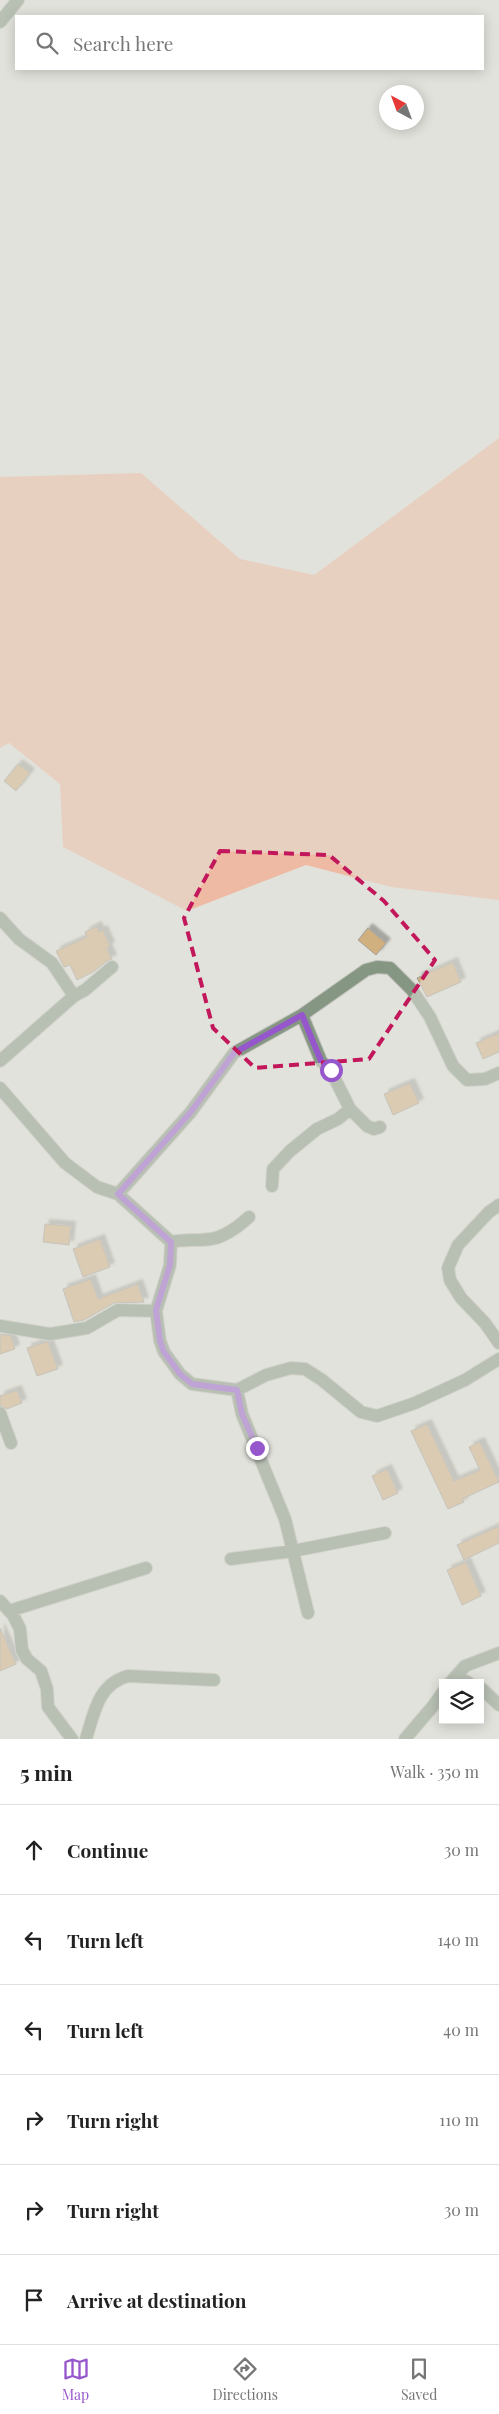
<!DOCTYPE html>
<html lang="en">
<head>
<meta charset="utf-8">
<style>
	:root { --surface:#fff; --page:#f2f2f2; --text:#222; --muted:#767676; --line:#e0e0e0; --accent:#9657cd }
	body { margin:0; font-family:"Playfair Display",serif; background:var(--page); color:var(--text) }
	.controls { position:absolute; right:15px; bottom:15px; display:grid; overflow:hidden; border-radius:0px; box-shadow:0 2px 12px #0003 }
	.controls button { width:45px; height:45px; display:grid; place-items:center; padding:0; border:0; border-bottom:1px solid var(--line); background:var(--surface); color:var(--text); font:25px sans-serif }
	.compass { position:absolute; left:379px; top:85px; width:45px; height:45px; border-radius:50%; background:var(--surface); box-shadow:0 2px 12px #0003; rotate:319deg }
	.stop { position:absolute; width:15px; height:15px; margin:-11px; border:4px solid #9657cd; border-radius:50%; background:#fff }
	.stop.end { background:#9657cd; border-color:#fff; box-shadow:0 1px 5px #0008 }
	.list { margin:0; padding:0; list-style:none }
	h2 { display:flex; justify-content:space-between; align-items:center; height:65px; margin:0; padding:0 20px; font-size:21px }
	h2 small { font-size:16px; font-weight:400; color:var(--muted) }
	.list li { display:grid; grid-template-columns:32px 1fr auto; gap:15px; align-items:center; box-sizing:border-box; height:90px; padding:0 20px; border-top:1px solid var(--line) }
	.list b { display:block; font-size:19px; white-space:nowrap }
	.list em { font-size:16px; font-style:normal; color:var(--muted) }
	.icon { flex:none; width:28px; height:28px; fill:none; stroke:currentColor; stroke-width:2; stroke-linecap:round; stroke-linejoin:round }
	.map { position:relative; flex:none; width:499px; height:1739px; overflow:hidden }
	.search { position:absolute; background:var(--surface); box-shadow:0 2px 12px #0003; left:15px; right:15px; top:15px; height:55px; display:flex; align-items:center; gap:12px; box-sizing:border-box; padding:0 18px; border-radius:0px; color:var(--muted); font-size:19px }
	.sheet { height:605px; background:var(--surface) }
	nav { display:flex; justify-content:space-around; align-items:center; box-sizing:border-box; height:70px; border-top:1px solid var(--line); background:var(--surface); font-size:14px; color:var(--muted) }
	nav a { display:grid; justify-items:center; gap:2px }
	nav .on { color:var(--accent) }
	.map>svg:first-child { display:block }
	.green { fill:#efbaa3 }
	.building { fill:#d1b080; stroke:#a39f9a; filter:url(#shadow) }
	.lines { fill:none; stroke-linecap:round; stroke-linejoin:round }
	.street-casing { stroke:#bfc0ba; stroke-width:14 }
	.street { stroke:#859683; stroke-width:12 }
	.route { stroke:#9657cd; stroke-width:6 }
	.marked { fill:none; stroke:#c2185b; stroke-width:4; stroke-dasharray:10 6; stroke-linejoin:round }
</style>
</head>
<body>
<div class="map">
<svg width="499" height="1739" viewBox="0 0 499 1739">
	<defs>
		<filter id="shadow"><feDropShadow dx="4.5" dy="-4.5" stdDeviation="1" flood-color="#0004"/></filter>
	</defs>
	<rect width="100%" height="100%" fill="#e1e2db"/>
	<!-- green -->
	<path class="green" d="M 499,438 L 499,900 L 391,887 L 306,865 L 187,911 L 63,847 L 60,784 L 9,743 L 0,748 L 0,477 L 141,473 L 240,559 L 314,575 Z"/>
	<!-- building -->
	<path class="building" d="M 18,764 L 30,773 L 16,791 L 4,781 Z
		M 97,926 L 99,932 L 103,930 L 110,946 L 107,948 L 112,959 L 107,961 L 93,972 L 77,980 L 70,965 L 64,967 L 56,951 L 87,937 L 85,932 Z
		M 368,928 L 386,943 L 376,955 L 358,940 Z
		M 453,962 L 461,982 L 427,997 L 417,978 Z
		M 499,1033 L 499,1052 L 483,1059 L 476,1043 Z
		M 410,1083 L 419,1103 L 393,1115 L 384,1094 Z
		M 45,1224 L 71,1226 L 69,1245 L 43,1242 Z
		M 100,1239 L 110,1267 L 83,1277 L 73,1249 Z
		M 91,1279 L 98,1299 L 138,1284 L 144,1302 L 114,1303 L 84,1320 L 74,1322 L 63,1289 Z
		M 0,1334 L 11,1336 L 15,1349 L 0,1354 Z
		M 46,1342 L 48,1342 L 58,1369 L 37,1376 L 27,1348 Z
		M 17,1390 L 22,1403 L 7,1409 L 0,1405 L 0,1396 Z
		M 427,1424 L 454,1481 L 480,1470 L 469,1447 L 480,1442 L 499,1482 L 462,1499 L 464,1502 L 448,1509 L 411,1431 Z
		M 387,1469 L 398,1493 L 383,1500 L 372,1476 Z
		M 499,1526 L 499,1543 L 464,1560 L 457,1545 Z
		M 466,1562 L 481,1596 L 462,1605 L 447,1570 Z
		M 0,1628 L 16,1664 L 0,1671 Z"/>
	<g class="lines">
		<defs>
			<path id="street" d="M 0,22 L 18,0
				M 0,918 L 19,939 L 52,963 L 74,996
				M 302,1015 L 321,1061 L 331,1071 L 350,1109 L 367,1126 L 374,1129 L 380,1127
				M 0,1061 L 74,996 L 85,990 L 112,967
				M 0,1088 L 65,1163 L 97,1187 L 118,1194 L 171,1242 L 170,1265 L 156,1311 L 160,1341 L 164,1352 L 180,1374 L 192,1384 L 237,1390 L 266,1375 L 291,1368 L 305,1369 L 322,1380 L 361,1412 L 377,1416 L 415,1403 L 465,1380 L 499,1359
				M 272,1186 L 273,1169 L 290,1151 L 317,1129 L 338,1119 L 350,1109
				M 118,1194 L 190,1113 L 234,1053 L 302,1015 L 366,970 L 377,967 L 390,968 L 412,990 L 430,1017 L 453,1066 L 467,1080 L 485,1079 L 499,1073
				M 499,1205 L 489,1212 L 458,1245 L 448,1268 L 450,1280 L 461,1298 L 485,1323 L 499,1343
				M 171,1242 C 185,1239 198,1241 211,1239 C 225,1237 239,1226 249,1217
				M 0,1326 L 50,1334 L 87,1328 L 118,1310 L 156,1311
				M 237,1390 L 242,1414 L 285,1519 L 308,1613
				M 0,1413 L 11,1443
				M 231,1559 L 293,1551 L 385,1533
				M 0,1601 L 13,1615 L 20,1629 L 22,1650 L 27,1659 L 41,1671 L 47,1689 L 48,1707 L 72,1739
				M 9,1611 L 146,1568
				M 456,1676 L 469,1683
				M 450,1683 L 465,1666 L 499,1653
				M 480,1687 L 499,1705
				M 86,1739 C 94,1713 98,1684 128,1676 L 214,1680
				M 405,1739 L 433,1706 L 443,1692"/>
		</defs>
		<!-- street casing -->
		<use href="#street" class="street-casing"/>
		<!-- street -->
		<use href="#street" class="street"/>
	</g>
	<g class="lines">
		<!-- route -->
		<path class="route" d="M 257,1448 L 242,1414 L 237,1390 L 192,1384 L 180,1374 L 164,1352 L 160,1341 L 156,1310 L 170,1265 L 171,1242 L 118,1194 L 190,1113 L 234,1053 L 302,1015 L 321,1061 L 331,1070"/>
	</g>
	<!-- marked area -->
	<path d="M0 0H499V1739H0ZM 220,851 L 329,855 L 384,901 L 435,960 L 369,1059 L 255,1068 L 213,1028 L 184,918 Z" fill="#e1e2db" fill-opacity=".55" fill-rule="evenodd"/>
	<path class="marked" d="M 220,851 L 329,855 L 384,901 L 435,960 L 369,1059 L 255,1068 L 213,1028 L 184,918 Z"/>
</svg>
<div class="controls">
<button><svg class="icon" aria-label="layers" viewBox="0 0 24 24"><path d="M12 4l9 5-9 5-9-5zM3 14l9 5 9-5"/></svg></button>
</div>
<svg class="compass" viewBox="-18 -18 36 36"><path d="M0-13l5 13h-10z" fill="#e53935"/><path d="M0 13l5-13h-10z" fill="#767676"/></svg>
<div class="stop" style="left:331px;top:1070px"></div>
<div class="stop end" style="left:257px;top:1448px"></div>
<div class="search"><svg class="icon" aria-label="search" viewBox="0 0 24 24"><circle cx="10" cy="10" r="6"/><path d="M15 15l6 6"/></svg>Search here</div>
</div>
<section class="sheet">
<h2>5 min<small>Walk · 350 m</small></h2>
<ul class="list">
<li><svg class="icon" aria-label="ahead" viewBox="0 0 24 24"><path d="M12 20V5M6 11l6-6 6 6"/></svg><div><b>Continue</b></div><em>30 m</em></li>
<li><svg class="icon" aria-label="left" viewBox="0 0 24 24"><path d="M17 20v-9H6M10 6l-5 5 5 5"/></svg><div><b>Turn left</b></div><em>140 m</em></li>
<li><svg class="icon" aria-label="left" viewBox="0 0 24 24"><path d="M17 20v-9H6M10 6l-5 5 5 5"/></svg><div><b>Turn left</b></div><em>40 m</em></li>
<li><svg class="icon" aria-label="right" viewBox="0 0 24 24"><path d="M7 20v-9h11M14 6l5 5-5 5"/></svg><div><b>Turn right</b></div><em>110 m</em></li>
<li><svg class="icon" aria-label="right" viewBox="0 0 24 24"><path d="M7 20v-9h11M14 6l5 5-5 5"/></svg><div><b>Turn right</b></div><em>30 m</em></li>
<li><svg class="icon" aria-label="arrive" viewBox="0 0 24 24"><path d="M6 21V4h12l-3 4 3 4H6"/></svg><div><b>Arrive at destination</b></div></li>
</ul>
</section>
<nav>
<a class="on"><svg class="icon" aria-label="map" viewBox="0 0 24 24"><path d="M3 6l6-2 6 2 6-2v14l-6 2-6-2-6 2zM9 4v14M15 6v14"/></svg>Map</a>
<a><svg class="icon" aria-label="directions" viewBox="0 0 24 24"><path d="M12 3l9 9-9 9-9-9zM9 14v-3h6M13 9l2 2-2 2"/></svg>Directions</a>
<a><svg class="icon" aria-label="saved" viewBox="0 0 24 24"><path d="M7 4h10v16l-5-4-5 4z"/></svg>Saved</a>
</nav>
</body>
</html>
